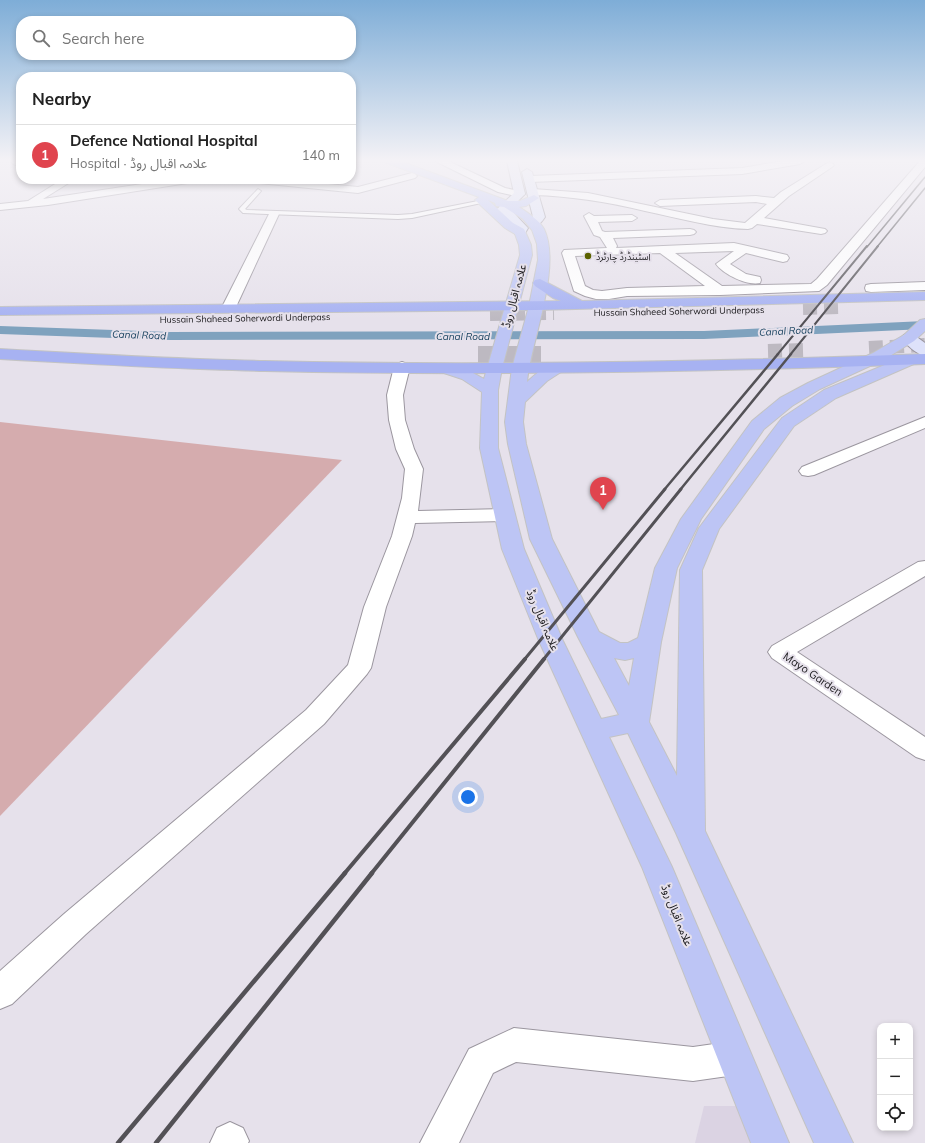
<!DOCTYPE html>
<html lang="en">
<head>
<meta charset="utf-8">
<style>
	:root { --surface:#fff; --page:#f6f6f6; --text:#222; --muted:#767676; --line:#e0e0e0; --accent:#d93025 }
	body { margin:0; font-family:Mulish,"Noto Sans Arabic",sans-serif; background:var(--page); color:var(--text) }
	.controls { position:absolute; right:12px; bottom:12px; display:grid; overflow:hidden; border-radius:8px; box-shadow:0 2px 6px #0003 }
	.controls button { width:36px; height:36px; display:grid; place-items:center; padding:0; border:0; border-bottom:1px solid var(--line); background:var(--surface); color:var(--text); font:20px sans-serif }
	.you { position:absolute; left:468px; top:797px; width:14px; height:14px; margin:-10px; border:3px solid #fff; border-radius:50%; background:#1a73e8; box-shadow:0 0 0 6px #1a73e833 }
	.badge { display:grid; place-items:center; width:26px; height:26px; border-radius:50%; background:var(--accent); color:#fff; font-size:13px; font-weight:700 }
	.pin { position:absolute; translate:-50% -33px; filter:drop-shadow(0 1px 2px #0008) }
	.pin::after { content:''; position:absolute; top:21px; width:14px; height:12px; background:inherit; clip-path:polygon(0 0,100% 0,50% 100%) }
	.list { margin:0; padding:0; list-style:none }
	h2 { display:flex; justify-content:space-between; align-items:center; height:52px; margin:0; padding:0 16px; font-size:17px }
	h2 small { font-size:13px; font-weight:400; color:var(--muted) }
	.list li { display:grid; grid-template-columns:26px 1fr auto; gap:12px; align-items:center; box-sizing:border-box; height:60px; padding:0 16px; border-top:1px solid var(--line) }
	.list b { display:block; font-size:15px; white-space:nowrap }
	.list p { margin:0; font-size:13px; white-space:nowrap; color:var(--muted) }
	.list em { font-size:13px; font-style:normal; color:var(--muted) }
	.icon { flex:none; width:22px; height:22px; fill:none; stroke:currentColor; stroke-width:2; stroke-linecap:round; stroke-linejoin:round }
	.map { position:relative; flex:none; width:925px; height:1143px; overflow:hidden }
	.search { position:absolute; background:var(--surface); box-shadow:0 2px 6px #0003; left:16px; top:16px; width:340px; height:44px; display:flex; align-items:center; gap:10px; box-sizing:border-box; padding:0 14px; border-radius:16px; color:var(--muted); font-size:15px }
	.panel { position:absolute; background:var(--surface); box-shadow:0 2px 6px #0003; left:16px; top:72px; width:340px; height:112px; border-radius:16px }
	.map>svg:first-child { display:block }
	.built { fill:#dbd3e3 }
	.green { fill:#d5acae }
	.lines { fill:none; stroke-linecap:round; stroke-linejoin:round }
	.canal { fill:#7fa2be; fill-rule:evenodd }
	.trunk-tunnel-far1 { stroke:#bdb9c1; stroke-width:14; stroke-dasharray:14 7; stroke-linecap:butt }
	.trunk-tunnel { stroke:#bdb9c1; stroke-width:18; stroke-dasharray:18 8; stroke-linecap:butt }
	.service-casing { stroke:#9b969f; stroke-width:2 }
	.minor-casing { stroke:#9b969f; stroke-width:2 }
	.secondary-casing { stroke:#9b969f; stroke-width:2 }
	.primary-casing { stroke:#c3c3c3; stroke-width:2 }
	.trunk-casing { stroke:#c3c3c3; stroke-width:2 }
	.service { fill:#fff; fill-rule:evenodd }
	.minor { fill:#fff; fill-rule:evenodd }
	.secondary { fill:#dee2fa; fill-rule:evenodd }
	.primary { fill:#bdc5f5; fill-rule:evenodd }
	.trunk { fill:#a7b2f2; fill-rule:evenodd }
	.rail-far5 { stroke:#535156; stroke-width:1.5 }
	.rail-far4 { stroke:#535156; stroke-width:2 }
	.rail-far3 { stroke:#535156; stroke-width:2.5 }
	.rail-far2 { stroke:#535156; stroke-width:3 }
	.rail-far1 { stroke:#535156; stroke-width:4 }
	.rail { stroke:#535156; stroke-width:4.5 }
	.poi-dot { fill:#5c6300; stroke:#e6e1eb; stroke-width:1.5 }
	.labels { text-anchor:middle; dominant-baseline:central; stroke-width:4; stroke-linejoin:round; paint-order:stroke }
	.far-poi-label { font-size:9px; fill:#18171a; stroke:#e6e1eb; text-anchor:start }
	.far-street-label { font-size:9px; fill:#18171a; stroke:#e6e1eb }
	.far-water-label { font-size:10px; font-style:italic; fill:#123d5b; stroke:#e6e1eb }
	.street-label { font-size:11px; fill:#18171a; stroke:#e6e1eb }
</style>
</head>
<body>
<div class="map">
<svg width="925" height="1143" viewBox="0 0 925 1143">
	<rect width="100%" height="100%" fill="#e6e1eb"/>
	<!-- built -->
	<path class="built" d="M 704,1106 L 744,1106 L 756,1143 L 695,1143 Z"/>
	<!-- green -->
	<path class="green" d="M 0,422 L 342,460 L 0,816 Z"/>
	<g class="lines">
		<!-- canal -->
		<path class="canal" d="M 925,321 L 925,329 L 704,339 L 170,340 L 0,334 L 0,326 L 170,332 L 704,331 Z"/>
		<!-- trunk-tunnel-far1 -->
		<path class="trunk-tunnel-far1" d="M 803,308 L 839,307
			M 490,314 L 554,313
			M 869,348 L 925,345
			M 768,351 L 803,350"/>
		<!-- trunk-tunnel -->
		<path class="trunk-tunnel" d="M 478,355 L 541,355"/>
		<defs>
			<path id="service" d="M 258,189 L 261,191 L 245,209 L 247,210 L 398,215 L 412,214 L 483,200 L 486,202 L 412,218 L 398,219 L 243,213 L 239,209 Z"/>
			<path id="minor" d="M 11,161 L 21,161 L 21,162 L 16,165 L 13,164 Z
				M 435,161 L 448,161 L 505,188 L 524,192 L 525,194 L 520,197 L 498,192 Z
				M 783,161 L 805,161 L 800,164 L 742,174 L 530,182 L 525,179 L 530,176 L 742,168 Z
				M 920,161 L 925,161 L 925,167 L 827,285 L 819,291 L 720,295 L 627,296 L 609,299 L 596,299 L 585,296 L 574,291 L 562,253 L 564,250 L 607,248 L 600,237 L 594,235 L 584,216 L 589,213 L 594,216 L 632,215 L 637,218 L 632,221 L 598,222 L 602,231 L 605,232 L 690,229 L 694,230 L 696,232 L 694,234 L 690,235 L 613,238 L 617,246 L 616,248 L 734,243 L 787,255 L 789,258 L 787,261 L 783,262 L 746,253 L 730,264 L 746,274 L 760,277 L 761,280 L 760,283 C 747,286 723,274 716,264 L 734,251 L 675,253 L 722,286 L 811,284 L 817,279 ZM 660,253 L 705,286 L 627,288 L 602,291 L 593,290 L 585,286 L 575,256 Z
				M 829,162 L 832,163 L 834,165 L 832,167 L 789,196 L 764,218 L 825,229 L 827,231 L 825,233 L 821,234 L 757,224 L 752,228 L 748,229 C 713,228 679,218 645,211 C 608,202 571,196 533,195 L 528,192 L 533,189 L 588,193 L 713,219 L 745,223 L 767,204 L 756,202 L 660,206 L 655,203 L 660,200 L 756,196 L 774,198 L 781,192 Z
				M 412,173 L 415,174 L 417,176 L 415,178 L 358,193 L 248,182 L 243,179 L 278,179 L 358,187 Z
				M 63,179 L 75,179 L 43,199 L 175,179 L 199,179 L 194,182 L 48,205 L 0,210 L 0,204 L 28,201 Z
				M 274,211 L 279,214 L 235,309 L 233,312 L 223,312 L 221,309 L 269,214 Z
				M 925,282 L 925,290 L 871,292 L 866,291 L 865,288 L 866,285 L 871,284 Z
				M 402,362 L 407,364 L 410,367 L 403,395 L 405,420 L 414,449 L 423,469 L 418,511 L 505,509 L 512,511 L 515,515 L 512,519 L 505,521 L 415,523 L 412,536 L 386,607 L 371,668 L 367,674 L 324,724 L 86,934 L 12,1004 L 0,1009 L 0,971 L 64,914 L 306,710 L 348,665 L 364,607 L 392,536 L 402,498 L 405,469 L 396,449 L 389,420 L 387,395 L 394,367 L 397,364 Z
				M 925,417 L 925,428 L 814,475 L 808,476 L 802,475 L 799,471 L 802,467 Z
				M 925,561 L 925,576 L 797,652 L 925,737 L 925,760 L 916,757 L 772,658 L 768,652 L 772,646 L 918,562 Z
				M 514,1028 L 693,1047 L 735,1041 L 747,1046 L 752,1058 L 747,1070 L 735,1075 L 693,1081 L 516,1062 L 493,1073 L 459,1143 L 420,1143 L 469,1049 Z
				M 230,1122 L 243,1128 L 249,1141 L 248,1143 L 210,1143 L 217,1128 Z"/>
			<path id="secondary" d="M 507,161 L 517,161 L 525,194 L 510,209 L 528,228 L 524,235 L 516,235 L 514,232 L 516,228 L 497,209 L 514,193 Z
				M 527,169 L 532,172 L 545,217 C 541,223 538,227 530,225 L 528,223 L 533,217 L 522,172 Z
				M 909,333 L 914,335 L 925,343 L 925,356 C 916,354 907,345 901,338 L 904,335 Z"/>
			<path id="primary" d="M 385,161 L 400,161 L 508,201 L 520,201 L 534,195 L 539,198 L 526,206 L 519,207 C 528,213 539,220 544,229 C 562,267 531,341 527,382 C 536,374 550,360 564,364 L 566,367 L 564,370 L 547,381 L 525,402 L 523,422 L 526,444 L 552,539 L 599,632 L 620,643 L 628,643 L 638,638 L 655,568 L 681,519 L 752,421 L 780,398 L 808,383 L 873,353 L 904,335 L 920,320 L 925,319 L 925,331 L 914,341 L 885,359 L 820,389 L 792,406 L 764,429 L 701,519 L 677,568 L 661,642 L 649,722 L 677,776 L 680,570 L 699,528 L 782,418 L 824,390 L 904,357 L 910,355 L 916,357 L 918,360 L 916,363 L 836,398 L 794,426 L 719,529 L 702,570 L 705,831 L 853,1143 L 814,1143 L 676,833 L 628,733 L 609,737 L 672,867 L 789,1143 L 751,1143 L 642,867 L 539,641 L 502,549 L 480,448 L 482,392 L 462,379 L 438,371 L 436,368 L 438,365 C 452,361 472,372 484,379 L 520,255 L 519,245 L 515,234 L 505,228 L 475,200 L 479,197 L 387,163 ZM 488,200 L 495,203 L 496,206 L 504,207 L 523,219 L 532,230 L 537,244 L 538,260 L 529,306 L 512,368 L 505,422 L 508,444 L 530,539 L 578,637 L 619,715 L 601,719 L 563,641 L 524,549 L 498,448 L 498,390 L 502,368 L 532,255 L 531,245 L 524,229 L 513,223 ZM 614,658 L 625,660 L 634,658 L 629,686 Z"/>
			<path id="trunk" d="M 540,279 L 582,301 L 925,292 L 925,300 L 536,310 L 0,315 L 0,307 L 561,301 L 553,298 L 535,286 L 533,283 L 535,280 Z
				M 0,349 C 88,354 176,359 265,361 C 485,366 705,362 925,354 L 925,364 C 705,372 485,376 265,371 C 176,369 88,364 0,359 Z"/>
		</defs>
		<!-- service casing -->
		<use href="#service" class="service-casing"/>
		<!-- minor casing -->
		<use href="#minor" class="minor-casing"/>
		<!-- secondary casing -->
		<use href="#secondary" class="secondary-casing"/>
		<!-- primary casing -->
		<use href="#primary" class="primary-casing"/>
		<!-- trunk casing -->
		<use href="#trunk" class="trunk-casing"/>
		<!-- service -->
		<use href="#service" class="service"/>
		<!-- minor -->
		<use href="#minor" class="minor"/>
		<!-- secondary -->
		<use href="#secondary" class="secondary"/>
		<!-- primary -->
		<use href="#primary" class="primary"/>
		<!-- trunk -->
		<use href="#trunk" class="trunk"/>
		<!-- rail-far5 -->
		<path class="rail-far5" d="M 867,247 L 925,177
			M 877,247 L 925,188"/>
		<!-- rail-far4 -->
		<path class="rail-far4" d="M 777,355 L 867,246
			M 790,355 L 878,246"/>
		<!-- rail-far3 -->
		<path class="rail-far3" d="M 664,490 L 778,354
			M 680,490 L 791,354"/>
		<!-- rail-far2 -->
		<path class="rail-far2" d="M 524,660 L 665,489
			M 543,660 L 681,489"/>
		<!-- rail-far1 -->
		<path class="rail-far1" d="M 344,874 L 525,659
			M 371,874 L 544,659"/>
		<!-- rail -->
		<path class="rail" d="M 118,1143 L 345,873
			M 156,1143 L 372,873"/>
	</g>
	<!-- sky -->
	<linearGradient id="sky" x2="0" y2="1"><stop stop-color="#7eadd7"/><stop offset="0.5" stop-color="#f4f2f6"/><stop offset="1" stop-color="#f4f2f6" stop-opacity="0"/></linearGradient>
	<rect width="925" height="321" fill="url(#sky)"/>
	<!-- markers -->
	<circle class="poi-dot" cx="588" cy="256" r="4"/>
	<g class="labels">
		<!-- far-poi labels -->
		<g class="far-poi-label">
			<text x="596" y="256">اسٹینڈرڈ چارٹرڈ</text>
		</g>
		<!-- far-street labels -->
		<g class="far-street-label">
			<text transform="translate(679 311) rotate(-1)">Hussain Shaheed Soherwordi Underpass</text>
			<text transform="translate(245 318) rotate(-1)">Hussain Shaheed Soherwordi Underpass</text>
		</g>
		<!-- far-water labels -->
		<g class="far-water-label">
			<text transform="translate(786 331) rotate(-3)">Canal Road</text>
			<text transform="translate(139 335) rotate(2)">Canal Road</text>
			<text x="463" y="336">Canal Road</text>
		</g>
		<!-- street labels -->
		<g class="street-label">
			<text transform="translate(514 296) rotate(-75)">علامہ اقبال روڈ</text>
			<text transform="translate(543 620) rotate(67)">علامہ اقبال روڈ</text>
			<text transform="translate(813 674) rotate(34)">Mayo Garden</text>
			<text transform="translate(677 915) rotate(68)">علامہ اقبال روڈ</text>
		</g>
	</g>
</svg>
<div class="controls">
<button>+</button>
<button>−</button>
<button><svg class="icon" aria-label="locate" viewBox="0 0 24 24"><circle cx="12" cy="12" r="6"/><path d="M12 2v4M12 18v4M2 12h4M18 12h4"/></svg></button>
</div>
<div class="you"></div>
<div class="pin badge" style="left:603px;top:510px;background:#e0444e">1</div>
<div class="search"><svg class="icon" aria-label="search" viewBox="0 0 24 24"><circle cx="10" cy="10" r="6"/><path d="M15 15l6 6"/></svg>Search here</div>
<section class="panel">
<h2>Nearby<small></small></h2>
<ul class="list">
<li><span class="badge" style="background:#e0444e">1</span><div><b>Defence National Hospital</b><p>Hospital · علامہ اقبال روڈ</p></div><em>140 m</em></li>
</ul>
</section>
</div>
</body>
</html>
